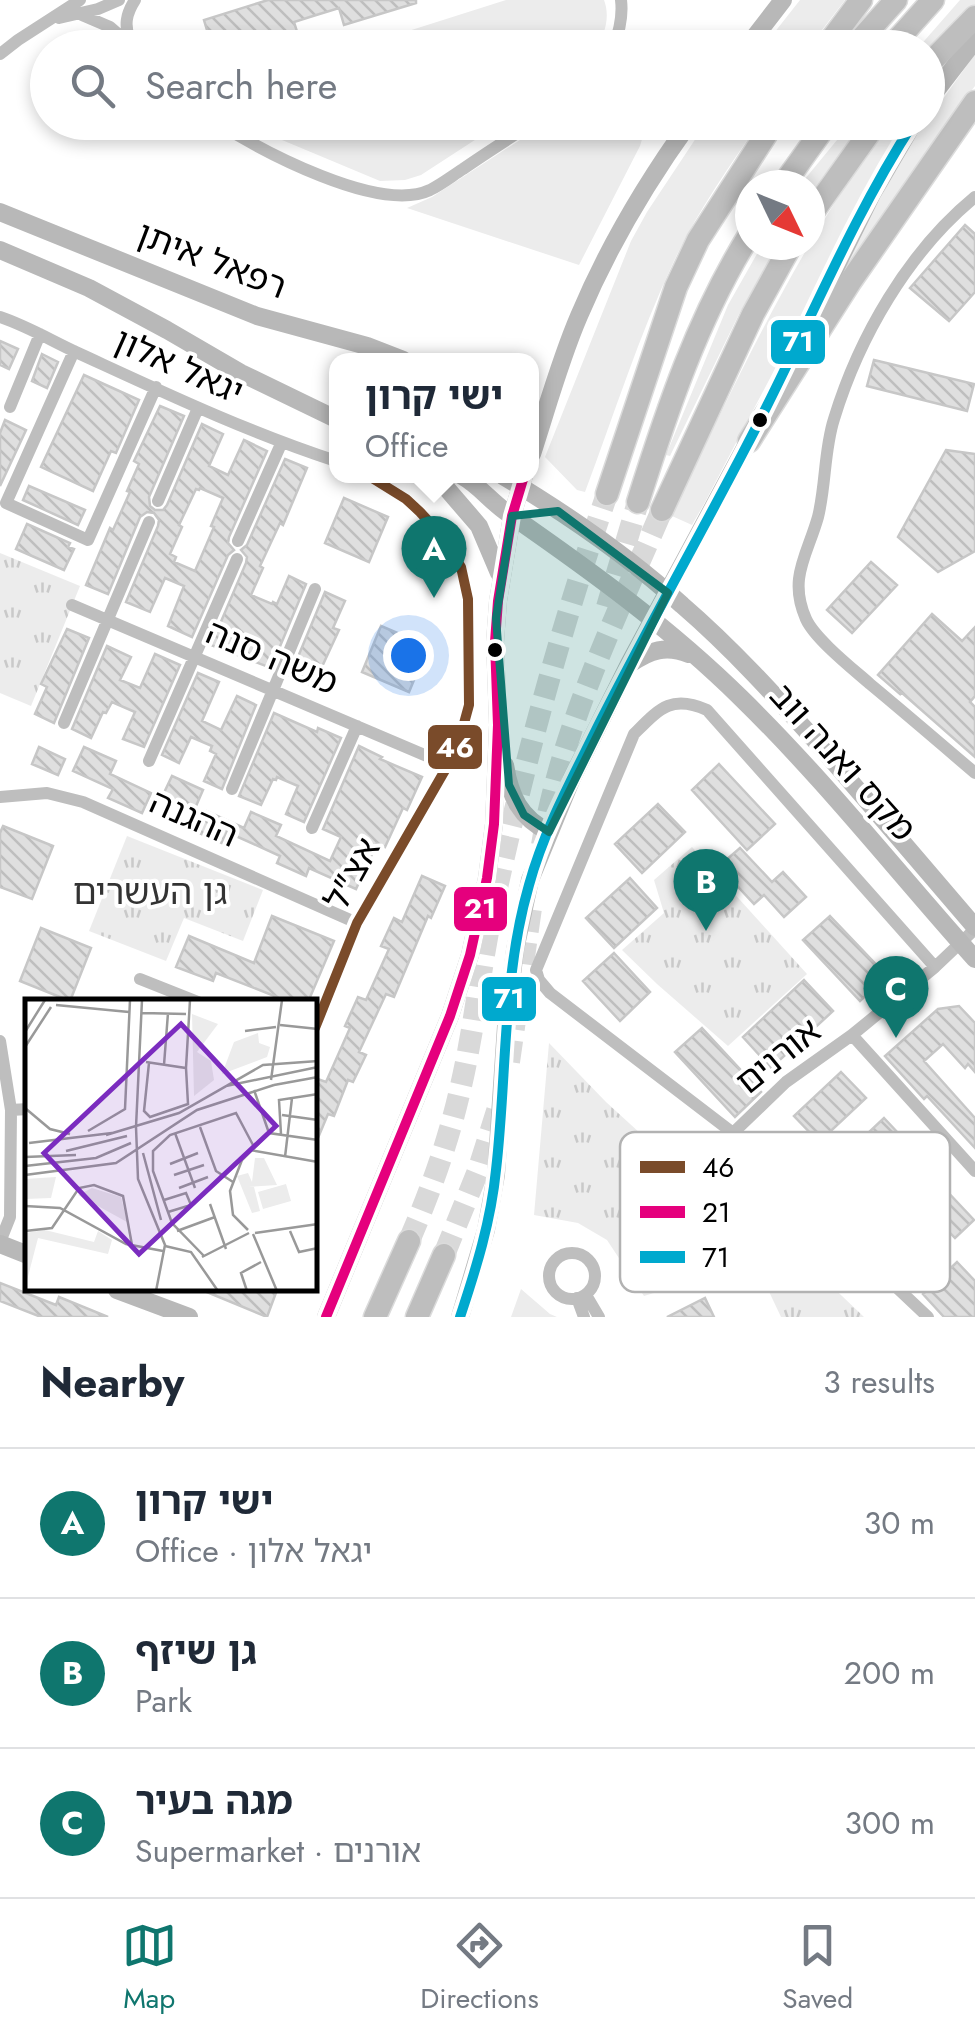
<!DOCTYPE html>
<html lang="en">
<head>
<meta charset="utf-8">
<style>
	:root { --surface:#fff; --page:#f6f6f7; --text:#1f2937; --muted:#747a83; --line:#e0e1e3; --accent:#0f766e }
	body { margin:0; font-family:Jost,"Noto Sans Hebrew",sans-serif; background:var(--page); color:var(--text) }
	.compass { position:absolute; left:735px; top:170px; width:90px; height:90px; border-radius:50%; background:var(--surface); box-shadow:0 5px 15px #0003; rotate:133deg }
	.you { position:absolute; left:408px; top:655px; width:35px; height:35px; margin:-25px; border:8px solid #fff; border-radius:50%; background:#1a73e8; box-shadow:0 0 0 15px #1a73e833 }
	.badge { display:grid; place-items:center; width:65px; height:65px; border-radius:50%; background:var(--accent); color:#fff; font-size:32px; font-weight:700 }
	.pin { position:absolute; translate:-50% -82px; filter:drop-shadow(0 2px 5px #0008) }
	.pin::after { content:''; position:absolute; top:52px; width:35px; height:30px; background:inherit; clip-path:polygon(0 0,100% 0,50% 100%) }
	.popup { position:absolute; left:329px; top:353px; width:210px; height:130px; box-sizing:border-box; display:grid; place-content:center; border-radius:20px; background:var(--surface); filter:drop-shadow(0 2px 8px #0005); font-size:32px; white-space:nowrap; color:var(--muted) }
	.popup b { font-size:38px; color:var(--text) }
	.popup::after { content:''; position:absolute; left:50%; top:100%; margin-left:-20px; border:20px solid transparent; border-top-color:var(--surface) }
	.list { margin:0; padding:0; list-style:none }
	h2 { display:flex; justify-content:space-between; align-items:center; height:130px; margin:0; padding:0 40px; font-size:42px }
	h2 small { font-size:32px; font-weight:400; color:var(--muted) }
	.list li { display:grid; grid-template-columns:65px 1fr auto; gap:30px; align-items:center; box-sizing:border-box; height:150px; padding:0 40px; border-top:2px solid var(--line) }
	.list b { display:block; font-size:38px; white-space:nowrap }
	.list p { margin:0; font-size:32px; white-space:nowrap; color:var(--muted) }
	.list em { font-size:32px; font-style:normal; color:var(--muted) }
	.icon { flex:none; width:55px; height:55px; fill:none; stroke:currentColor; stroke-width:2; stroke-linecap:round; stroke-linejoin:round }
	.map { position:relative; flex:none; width:975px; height:1317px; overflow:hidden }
	.search { position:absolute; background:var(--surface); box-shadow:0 5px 15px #0003; left:30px; right:30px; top:30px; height:110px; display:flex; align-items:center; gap:25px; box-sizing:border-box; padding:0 35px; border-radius:55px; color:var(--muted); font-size:38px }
	.sheet { height:580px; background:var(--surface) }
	nav { display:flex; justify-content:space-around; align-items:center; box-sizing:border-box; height:140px; border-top:2px solid var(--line); background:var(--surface); font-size:28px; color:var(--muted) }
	nav a { display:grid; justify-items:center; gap:5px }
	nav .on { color:var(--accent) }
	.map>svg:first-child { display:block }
	.grass { fill:#ececec }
	.park { fill:url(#park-tufts) }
	.building { fill:url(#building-back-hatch); stroke:#c7c7c7; stroke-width:2.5; fill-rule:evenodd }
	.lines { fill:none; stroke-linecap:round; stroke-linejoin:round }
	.highway-tunnel { stroke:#d9d9d9; stroke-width:22; stroke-dasharray:22 11; stroke-linecap:butt }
	.highway-casing { stroke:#dbdbdb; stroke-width:25 }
	.street { stroke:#bebebe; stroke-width:12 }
	.secondary { stroke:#b8b8b8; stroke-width:18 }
	.highway { stroke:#bebebe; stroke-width:22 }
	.bus-1-casing { stroke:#fff; stroke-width:18 }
	.bus-2-casing { stroke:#fff; stroke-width:18 }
	.bus-3-casing { stroke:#fff; stroke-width:18 }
	.bus-1 { stroke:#7a4b2a; stroke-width:10 }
	.bus-2 { stroke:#e5007d; stroke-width:10 }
	.bus-3 { stroke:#00a9ce; stroke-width:10 }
	.marked { fill:#0f766e; fill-opacity:0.2; stroke:#0f766e; stroke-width:8; stroke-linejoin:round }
	.bus-dot { fill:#000; stroke:#fff; stroke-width:4 }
	.labels { text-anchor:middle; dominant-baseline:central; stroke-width:8; stroke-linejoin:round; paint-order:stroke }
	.street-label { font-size:35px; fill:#000; stroke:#fff }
	.park-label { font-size:35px; fill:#333; stroke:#fff }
	.inset-road { fill:none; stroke:#999; stroke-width:2.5 }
	.view { fill:#7b2cbf; fill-opacity:0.15; stroke:#7b2cbf; stroke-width:5 }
	.inset-edge { fill:none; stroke:#000; stroke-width:5 }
	.key { fill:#fff; stroke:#b2b2b2; stroke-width:2.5 }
	.key-label { font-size:28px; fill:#000 }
	.line-badge { stroke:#fff; stroke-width:4 }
	.badge-label { font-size:28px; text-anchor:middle; font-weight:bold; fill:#fff }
</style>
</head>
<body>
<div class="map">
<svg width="975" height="1317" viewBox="0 0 975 1317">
	<defs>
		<pattern id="park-tufts" width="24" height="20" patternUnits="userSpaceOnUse" patternTransform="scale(2.5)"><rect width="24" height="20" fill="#ececec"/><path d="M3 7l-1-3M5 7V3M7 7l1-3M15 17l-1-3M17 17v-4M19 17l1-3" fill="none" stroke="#c9c9c9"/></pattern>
		<pattern id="building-back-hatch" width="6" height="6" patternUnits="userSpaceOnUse" patternTransform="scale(2.5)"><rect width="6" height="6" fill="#dfdfdf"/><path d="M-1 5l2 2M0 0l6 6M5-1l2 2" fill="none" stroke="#bebebe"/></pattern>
	</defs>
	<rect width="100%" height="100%" fill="#fff"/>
	<!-- grass -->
	<path class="grass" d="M 506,0 L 604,0 C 610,15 606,35 595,48 L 358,47 Z
		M 800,0 L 845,0 L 809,47 L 763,47 Z
		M 960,0 L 975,0 L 975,6 L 928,53 L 928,48 L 918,48 Z
		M 975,54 L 975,86 L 948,120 L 837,293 L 831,290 L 905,152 Z
		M 260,123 L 501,123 L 421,175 L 405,180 L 380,181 L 282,140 Z
		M 546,123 L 647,123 L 640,146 L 579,265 L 407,208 L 432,197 Z
		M 706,123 L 759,123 C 729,167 697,212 674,261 C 639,335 614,415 585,492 L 577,490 L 545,457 L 631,241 L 647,212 Z
		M 851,123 L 863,123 L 810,194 L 810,185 L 800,185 Z
		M 895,123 L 898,134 L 704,504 L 692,525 L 672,516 C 717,420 761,326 815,235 C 839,196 863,154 895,123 Z
		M 762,245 L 778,245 L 739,314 L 670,456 L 666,455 L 728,305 Z
		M 521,1289 L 550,1314 L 557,1317 L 511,1317 Z"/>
	<!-- park -->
	<path class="park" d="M 0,553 L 80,586 L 31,706 L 0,693 Z
		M 127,836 L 263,890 L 243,941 L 184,918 L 166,961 L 89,931 Z
		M 692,847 L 807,974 L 728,1046 L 657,984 L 622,950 L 664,913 L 654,880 Z
		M 549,1043 L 606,1102 L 710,1197 L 730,1175 L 826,1259 L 819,1274 L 864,1317 L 781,1317 L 755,1262 L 644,1296 L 607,1240 L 578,1223 L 534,1215 Z"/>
	<!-- building -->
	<path class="building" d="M 268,0 L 416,0 L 416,3 L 344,25 L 339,8 L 313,16 L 294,22 L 299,38 L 269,48 L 229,48 L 228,42 L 212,47 L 204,20 Z
		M 965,225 L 975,234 L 975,292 L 949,321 L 910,288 Z
		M 0,341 L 18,349 L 9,369 L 0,365 Z
		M 42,354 L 58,362 L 47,388 L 32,381 Z
		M 874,360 L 974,384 L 967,411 L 867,386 Z
		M 84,375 L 139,400 L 116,453 L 111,451 L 93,491 L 41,467 Z
		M 160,406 L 184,416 L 149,497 L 150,506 L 155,510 L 163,510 L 167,505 L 202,424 L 223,434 L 209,466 L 228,475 L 244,440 L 267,451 L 229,537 L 228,543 L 234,550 L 228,555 L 192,637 L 168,626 L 184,586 L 165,578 L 150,612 L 126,602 L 158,526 L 159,520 L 154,513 L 147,512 L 140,517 L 108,594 L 86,585 L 110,528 L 113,530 L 130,492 L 127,491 L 139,464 L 134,461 ZM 200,488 L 223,498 L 211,526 L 214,527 L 195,571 L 174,562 L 176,557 L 170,554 L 182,527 L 179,525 L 196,489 L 199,490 Z
		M 5,420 L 26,430 L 0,486 L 0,433 Z
		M 946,450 L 975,454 L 975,551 L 938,572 L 898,537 Z
		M 285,459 L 307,468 L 283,525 L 280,523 L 260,566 L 263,568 L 251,595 L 272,604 L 273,602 L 277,604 L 289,576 L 306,584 L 271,668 L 211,645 L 246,563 L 247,557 L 241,550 L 247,545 Z
		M 29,486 L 85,510 L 78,525 L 23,500 Z
		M 344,498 L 388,517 L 369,562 L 325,543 Z
		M 27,524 L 70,543 L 68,547 L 74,549 L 64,570 L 16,549 Z
		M 871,562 L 897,585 L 852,633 L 827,610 Z
		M 325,592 L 345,601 L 333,628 L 339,630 L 313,686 L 290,676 Z
		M 932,614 L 962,641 L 975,627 L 975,696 L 970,702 L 975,707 L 975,757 L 901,692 L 900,694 L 878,675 Z
		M 381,626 L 428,646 L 409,692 L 362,672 Z
		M 67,629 L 89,638 L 54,723 L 35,714 L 47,687 L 41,684 Z
		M 107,646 L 131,657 L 120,680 L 140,688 L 155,654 L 180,665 L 144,747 L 123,739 L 135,712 L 112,702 L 106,713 L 103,712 L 91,738 L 72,729 Z
		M 198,673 L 219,682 L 202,721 L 221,730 L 237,696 L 256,705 L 222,789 L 204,781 L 216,754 L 210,751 L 212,746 L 191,737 L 179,763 L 162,755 Z
		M 274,713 L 317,732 L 318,728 L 341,738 L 304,822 L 286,814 L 298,786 L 277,777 L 276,780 L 273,779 L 261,805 L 239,796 Z
		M 359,746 L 382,757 L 380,759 L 422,777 L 407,810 L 403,808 L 385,847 L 377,843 L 356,889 L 309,868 L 306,876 L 277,863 L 280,856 L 227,832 L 222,843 L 197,832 L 206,811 L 244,828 L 251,812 L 281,825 L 276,836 L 330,861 L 341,837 L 323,829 Z
		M 39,747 L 65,759 L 58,775 L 32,764 Z
		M 84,747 L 116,761 L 110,774 L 151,793 L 142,813 L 108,798 L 113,789 L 73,771 Z
		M 719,764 L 775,824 L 747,850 L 692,790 Z
		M 172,776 L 203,790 L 193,813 L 161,799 Z
		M 658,804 L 685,832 L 642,873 L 615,844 Z
		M 3,826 L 53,846 L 32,899 L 0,887 L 0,833 Z
		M 740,848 L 772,882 L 783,872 L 806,897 L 784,917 L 764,895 L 754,904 L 719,866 Z
		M 422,876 L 445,886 L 431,918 L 428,916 L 394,997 L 386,994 L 359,1052 L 366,1055 L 353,1082 L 348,1080 L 334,1116 L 328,1114 L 315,1145 L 315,1078 L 326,1082 L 350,1028 L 345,1026 L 358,997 L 366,1000 L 389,949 L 381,946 L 394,918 L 402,922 Z
		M 630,878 L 657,908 L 614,948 L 586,918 Z
		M 272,916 L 334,941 L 308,1002 L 275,1002 L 277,997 L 216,973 L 213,981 L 176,967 L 189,936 L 254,963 Z
		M 830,916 L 887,976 L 860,1001 L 803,940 Z
		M 41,928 L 91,948 L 70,1001 L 20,981 Z
		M 614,953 L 650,992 L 620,1021 L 583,981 Z
		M 804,980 L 833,1011 L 771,1068 L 743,1037 Z
		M 959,1006 L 975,1023 L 975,1072 L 968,1064 L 965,1068 L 943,1044 L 924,1061 L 975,1118 L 975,1148 L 927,1096 L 924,1099 L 885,1056 L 938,1009 Z
		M 702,1028 L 761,1092 L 735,1117 L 675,1052 Z
		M 841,1072 L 866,1098 L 819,1142 L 794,1116 Z
		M 884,1118 L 930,1167 L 927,1170 L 974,1220 L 955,1238 L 912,1193 L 920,1186 L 868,1133 Z
		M 810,1145 L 866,1205 L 871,1200 L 917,1250 L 895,1271 L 837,1210 L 833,1214 L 785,1169 Z
		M 957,1262 L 975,1281 L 975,1317 L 944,1317 L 923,1294 Z
		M 0,1283 L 56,1305 L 59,1297 L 108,1317 L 41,1317 L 0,1301 Z
		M 202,1290 L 277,1290 L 267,1317 Z
		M 705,1298 L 714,1317 L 667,1317 Z"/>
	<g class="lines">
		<!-- highway-tunnel -->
		<path class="highway-tunnel" d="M 607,607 L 638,502
			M 542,845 C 562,727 615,619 662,510
			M 509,1062 L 532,901
			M 409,1241 C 430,1192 448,1143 460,1090 C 474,1031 480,970 492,911 C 522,770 560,630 607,494
			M 444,1255 L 478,1171 L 498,1108"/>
		<defs>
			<path id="highway" d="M 825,48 L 861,0
				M 853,48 L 896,0
				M 890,48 L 933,0
				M 928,65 L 975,17
				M 783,185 L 828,122
				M 810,216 L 877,122
				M 749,441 L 850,282 L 975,102
				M 607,494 L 676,287 L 698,240 L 774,122
				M 638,502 C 667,410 698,317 750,234
				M 662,510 L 753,314 L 791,245
				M 375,1317 L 409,1241
				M 417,1317 L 444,1255"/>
		</defs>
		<!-- highway casing -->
		<use href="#highway" class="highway-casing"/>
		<!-- street -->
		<path class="street" d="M 82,15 L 110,27 L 134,48
			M 59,18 L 98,9 L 119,0
			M 130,41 C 124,25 126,14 135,0
			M 613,48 C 619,33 623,16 621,0
			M 0,54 L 18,40 L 80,0
			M 216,122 C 262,151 379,214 430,190 C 442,184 452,176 463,169 C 486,153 510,138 534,122
			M 975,197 C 908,252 859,337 834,419 C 824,450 826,485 818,517 C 807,556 788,578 806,619 C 815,639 853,669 870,684 C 905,713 940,743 975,773
			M 0,317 C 27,326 52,341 78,353 C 163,392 247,432 336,461
			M 74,351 L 6,503 L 88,540 L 156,387
			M 10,407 L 40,334
			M 158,501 L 198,408
			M 238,541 L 281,444
			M 72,605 L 448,765
			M 64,723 L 149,522
			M 149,761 L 237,559
			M 232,789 L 315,589
			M 0,797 L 47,793 L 83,802 L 357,923
			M 312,828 L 357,726
			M 140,979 L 198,1002
			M 315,1028 L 357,923 L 448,765 L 463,727 L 469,705 L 468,599 L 461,567 L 442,536 L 420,512 L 406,499 L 369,476
			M 852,1035 L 975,1171
			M 0,1041 L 11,1110 L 10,1217 L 0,1242
			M 11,1110 L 28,1109
			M 733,1133 L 550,993 L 539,980 L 536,970 L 634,734 C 659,709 671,694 707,710 L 935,967
			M549 1276a23 23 0 1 1 46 0a23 23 0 1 1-46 0Z
			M 586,1295 L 599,1317
			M 577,1298 L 584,1317
			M 928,1317 L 733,1133 L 786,1082 L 852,1035 L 935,967 L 975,929"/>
		<!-- secondary -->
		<path class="secondary" d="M 746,48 L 783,0
			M 928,101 L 975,40
			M 0,212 L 257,316 L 367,346 L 403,360
			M 0,250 L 89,288 L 167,330 L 241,373 L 336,419
			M 790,360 L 872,194 L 914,122
			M 532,454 C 547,408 560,360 579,316 C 608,247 646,183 690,122
			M 436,476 L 479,526 L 499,573
			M 462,476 C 480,486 492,503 509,514 C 591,571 670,628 741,698 C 825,780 897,872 975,959
			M 503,476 C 565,513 628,556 682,605 C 732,648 777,698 821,747 C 873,807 924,867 975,927
			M 630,664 C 650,650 666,645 689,654
			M 505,765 C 510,796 520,818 549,832
			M 0,1244 L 28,1255
			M 117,1290 L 189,1317
			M 326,1317 L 450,1016 L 470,955 L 487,878 L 494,824 L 498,725 L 495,642 L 498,601 L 512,516 L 524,476
			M 460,1317 L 486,1230 L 496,1175 L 506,1026 L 515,950 L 530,880 L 572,778 L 629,664 L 753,433"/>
		<!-- highway -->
		<use href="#highway" class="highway"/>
		<defs>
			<path id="bus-1" d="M 315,1028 L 357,923 L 448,765 L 463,727 L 469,705 L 468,599 L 461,567 L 442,536 L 420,512 L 406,499 L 369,476"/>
			<path id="bus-2" d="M 326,1317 L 450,1016 L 470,955 L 487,878 L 494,824 L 498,725 L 495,642 L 498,601 L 512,516 L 524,476"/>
			<path id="bus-3" d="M 460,1317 C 476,1269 491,1221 496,1170 C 507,1076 502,978 529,885 C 544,830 573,777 598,726 C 646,631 698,539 747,445 C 803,339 848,224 914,122"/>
		</defs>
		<!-- bus-1 casing -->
		<use href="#bus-1" class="bus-1-casing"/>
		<!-- bus-2 casing -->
		<use href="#bus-2" class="bus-2-casing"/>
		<!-- bus-3 casing -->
		<use href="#bus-3" class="bus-3-casing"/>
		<!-- bus-1 -->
		<use href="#bus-1" class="bus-1"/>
		<!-- bus-2 -->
		<use href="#bus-2" class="bus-2"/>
		<!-- bus-3 -->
		<use href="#bus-3" class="bus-3"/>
	</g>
	<!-- marked area -->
	<path class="marked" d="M 558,511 L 668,593 L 549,832 L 524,815 L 509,785 L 496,618 L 512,516 Z"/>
	<!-- markers -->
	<g class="bus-dot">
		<circle cx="760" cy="420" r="9"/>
		<circle cx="495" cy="650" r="9"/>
	</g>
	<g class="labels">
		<!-- street labels -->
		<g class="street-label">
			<text transform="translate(212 260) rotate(21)">רפאל איתן</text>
			<text transform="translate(179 366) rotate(24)">יגאל אלון</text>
			<text transform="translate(272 657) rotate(23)">משה סנה</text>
			<text transform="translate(843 762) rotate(48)">מקס ואנה ווב</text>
			<text transform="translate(194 818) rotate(24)">ההגנה</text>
			<text transform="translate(352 874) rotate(-61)">אצ"ל</text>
			<text transform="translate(778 1056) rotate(-39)">אורנים</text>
		</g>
		<!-- park labels -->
		<g class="park-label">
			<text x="150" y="892">גן העשרים</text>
		</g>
	</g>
	<!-- overview -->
	<g transform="translate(25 999)">
		<rect width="292" height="292" fill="#fff"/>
		<path d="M 233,34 L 234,44 L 245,48 L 242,58 L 197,75 L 209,43 ZM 230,159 L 239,159 L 252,186 L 223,188 L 229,188 L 235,212 L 227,214 L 212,177 L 223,174 L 227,183 ZM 31,178 L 26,199 L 0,200 L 0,180 ZM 261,185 L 266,202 L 238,210 L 233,193 ZM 67,189 L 96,198 L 102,223 L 53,196 ZM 20,231 L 69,243 L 73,232 L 87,241 L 83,255 L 13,239 L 0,289 L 0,234 Z" fill="#ececec"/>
		<path d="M 167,15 L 193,25 L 172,53 L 186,62 L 189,81 L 169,97 Z" fill="#ececec"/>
		<path class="inset-road" d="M 31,6 L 104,13M 117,14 L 161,15M 255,26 L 293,30M 220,32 L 251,28M 0,33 L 20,1M 0,48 L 26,8M 121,63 L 161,69 L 165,1M 124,64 L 119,112 L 125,118 L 163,105 L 161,69M 139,66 L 143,14M 246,81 L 257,1M 249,86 L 293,78M 201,87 L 293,68M 229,91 L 244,134 L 293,141M 0,109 L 25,130 L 45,135M 257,116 L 293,121M 111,128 L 117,1M 111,128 L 113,180 L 140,246 L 131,292M 175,128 L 191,172 L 208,183M 63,132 L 100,110 L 105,1M 150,134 L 170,189M 256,135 L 254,101 L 293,95M 81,136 L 154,114 L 238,66 L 293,62M 4,144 L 87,134M 225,151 L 293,163M 41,152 L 102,137M 118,154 L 136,221M 0,158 L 51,156M 260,158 L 267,99M 145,165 L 173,154M 0,167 L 71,159 L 106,144M 0,176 L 91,164 L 172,111 L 249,86M 149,176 L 179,166M 154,189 L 183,178M 139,201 L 161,194 L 166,206 L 143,213M 185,205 L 201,250M 0,207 L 35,209 L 101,245 L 138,252M 223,231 L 208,216 L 205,192 L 217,161 L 244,134M 0,232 L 27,229 L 54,189 L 69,186 L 98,197 L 107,246M 152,232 L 190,218M 265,232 L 274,253 L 293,249M 230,234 L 293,225M 228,235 L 252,292M 140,247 L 166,253 L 193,292M 179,257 L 147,224 L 128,172 L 128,152 L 145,136 L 211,114 L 228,146M 177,258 L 224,234M 222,292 L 216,274 L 236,263"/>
		<path class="view" d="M 156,25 L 251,127 L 114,255 L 19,154 Z"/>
		<rect width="292" height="292" class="inset-edge"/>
	</g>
	<!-- legend -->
	<rect x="620" y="1132" width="330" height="160" rx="15" class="key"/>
	<rect x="640" y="1161" width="45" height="12" fill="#7a4b2a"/>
	<rect x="640" y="1206" width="45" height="12" fill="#e5007d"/>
	<rect x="640" y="1251" width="45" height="12" fill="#00a9ce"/>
	<g class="key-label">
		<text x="702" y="1177">46</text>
		<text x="702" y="1222">21</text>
		<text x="702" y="1267">71</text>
	</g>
	<g class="line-badge">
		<rect x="769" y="318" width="58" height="48" rx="10" fill="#00a9ce"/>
		<rect x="426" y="723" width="58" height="48" rx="10" fill="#7a4b2a"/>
		<rect x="452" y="885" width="57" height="48" rx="10" fill="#e5007d"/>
		<rect x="480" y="975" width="58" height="48" rx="10" fill="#00a9ce"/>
	</g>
	<g class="badge-label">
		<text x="798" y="351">71</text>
		<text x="455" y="757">46</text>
		<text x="480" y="918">21</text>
		<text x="509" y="1008">71</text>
	</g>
</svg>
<svg class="compass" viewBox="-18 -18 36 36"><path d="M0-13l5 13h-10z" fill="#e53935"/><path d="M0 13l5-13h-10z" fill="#747a83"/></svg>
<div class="you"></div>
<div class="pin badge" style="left:434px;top:598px">A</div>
<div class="popup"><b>ישי קרון</b>Office</div>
<div class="pin badge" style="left:706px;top:931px">B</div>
<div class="pin badge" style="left:896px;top:1038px">C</div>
<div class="search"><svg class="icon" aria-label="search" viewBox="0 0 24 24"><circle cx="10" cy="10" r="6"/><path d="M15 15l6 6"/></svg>Search here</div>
</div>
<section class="sheet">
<h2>Nearby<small>3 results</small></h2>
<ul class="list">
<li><span class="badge">A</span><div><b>ישי קרון</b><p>Office · יגאל אלון</p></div><em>30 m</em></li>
<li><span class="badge">B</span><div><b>גן שיזף</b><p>Park</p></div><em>200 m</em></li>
<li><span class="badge">C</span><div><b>מגה בעיר</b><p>Supermarket · אורנים</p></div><em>300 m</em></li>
</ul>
</section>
<nav>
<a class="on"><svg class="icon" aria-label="map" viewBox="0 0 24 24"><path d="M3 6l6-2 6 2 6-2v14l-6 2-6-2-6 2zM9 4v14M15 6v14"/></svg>Map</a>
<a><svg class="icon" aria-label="directions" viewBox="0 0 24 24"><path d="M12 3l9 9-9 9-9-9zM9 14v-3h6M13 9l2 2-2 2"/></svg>Directions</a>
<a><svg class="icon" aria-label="saved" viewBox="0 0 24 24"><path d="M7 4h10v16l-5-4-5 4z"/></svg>Saved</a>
</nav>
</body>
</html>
